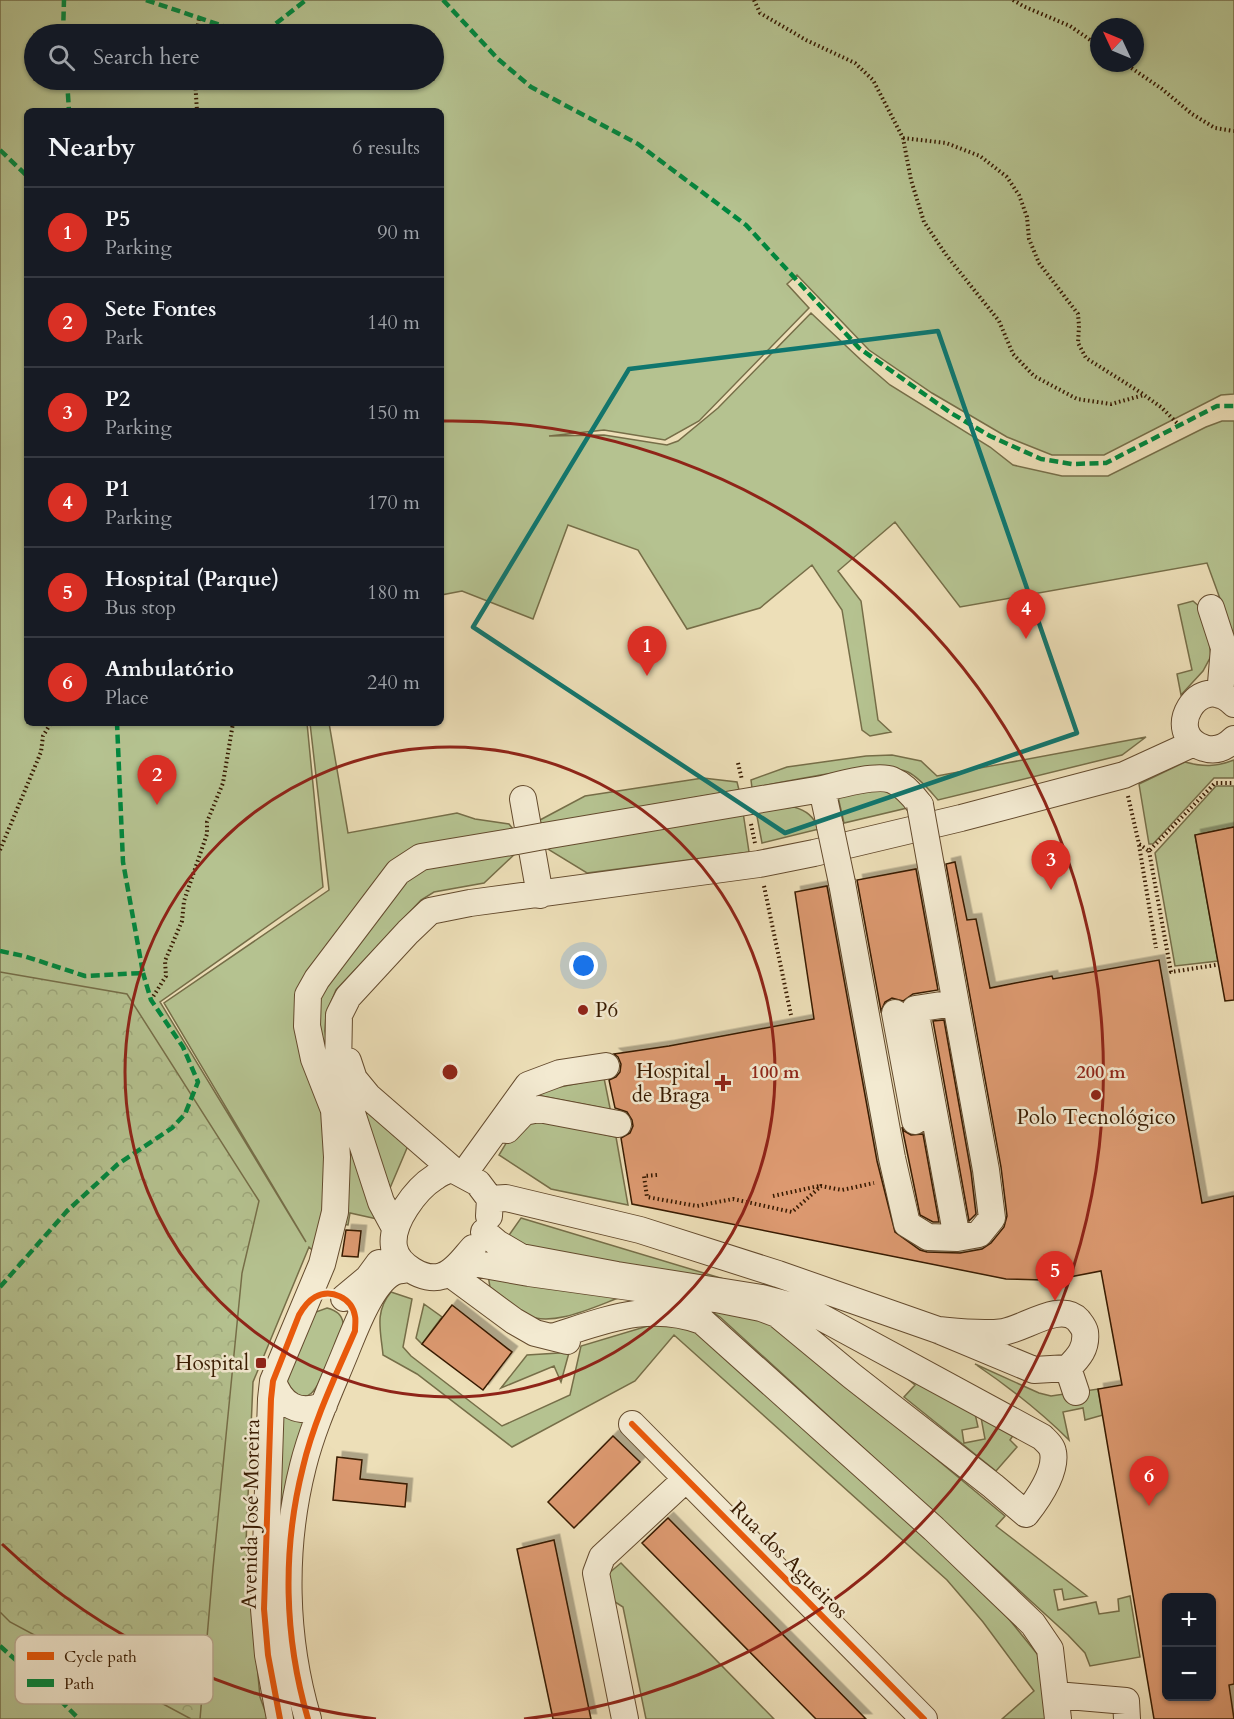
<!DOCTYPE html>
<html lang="en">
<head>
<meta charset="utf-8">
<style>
	:root { --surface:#171b24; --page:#20242c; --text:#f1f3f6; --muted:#9ea1a6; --line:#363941; --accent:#d93025 }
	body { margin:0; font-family:Cardo,serif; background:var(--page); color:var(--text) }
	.controls { position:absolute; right:18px; bottom:18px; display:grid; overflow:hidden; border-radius:9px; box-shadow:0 2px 4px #0004 }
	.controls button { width:54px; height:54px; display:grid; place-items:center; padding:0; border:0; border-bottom:2px solid var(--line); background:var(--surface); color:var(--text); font:30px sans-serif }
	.compass { position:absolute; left:1090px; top:18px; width:54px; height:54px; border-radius:50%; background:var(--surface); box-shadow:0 2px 4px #0004; rotate:314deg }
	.you { position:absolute; left:584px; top:966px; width:21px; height:21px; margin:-15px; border:4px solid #fff; border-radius:50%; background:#1a73e8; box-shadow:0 0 0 9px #1a73e833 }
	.badge { display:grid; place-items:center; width:39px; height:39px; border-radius:50%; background:var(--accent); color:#fff; font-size:20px; font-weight:700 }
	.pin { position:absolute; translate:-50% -50px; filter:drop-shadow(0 2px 3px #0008) }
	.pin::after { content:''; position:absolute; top:32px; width:21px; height:18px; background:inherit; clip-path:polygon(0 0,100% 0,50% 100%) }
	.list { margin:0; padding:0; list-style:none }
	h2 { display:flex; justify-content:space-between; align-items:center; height:78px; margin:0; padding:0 24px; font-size:26px }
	h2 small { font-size:20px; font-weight:400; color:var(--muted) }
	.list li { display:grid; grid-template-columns:39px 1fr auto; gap:18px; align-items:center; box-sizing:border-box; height:90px; padding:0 24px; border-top:2px solid var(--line) }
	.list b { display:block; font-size:22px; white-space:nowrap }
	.list p { margin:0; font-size:20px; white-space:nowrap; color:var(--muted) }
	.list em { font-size:20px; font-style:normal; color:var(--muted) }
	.icon { flex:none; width:33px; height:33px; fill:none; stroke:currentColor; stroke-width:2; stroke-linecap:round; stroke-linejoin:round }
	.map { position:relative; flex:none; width:1234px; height:1719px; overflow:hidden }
	.search { position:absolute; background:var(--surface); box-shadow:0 2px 4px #0004; left:24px; top:24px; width:420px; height:66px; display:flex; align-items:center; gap:15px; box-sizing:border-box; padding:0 21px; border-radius:33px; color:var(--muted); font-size:22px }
	.panel { position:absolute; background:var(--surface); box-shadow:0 2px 4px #0004; left:24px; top:108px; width:420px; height:618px; border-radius:9px }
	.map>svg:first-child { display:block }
	.green { fill:#b5c290; stroke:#766e48; stroke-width:1.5; fill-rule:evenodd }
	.forest { fill:url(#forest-crowns); stroke:#766e48; stroke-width:1.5 }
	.building { fill:#dc996f; stroke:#371a00; stroke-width:1.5; fill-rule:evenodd; filter:url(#shadow) }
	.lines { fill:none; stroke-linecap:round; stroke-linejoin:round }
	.minor-casing { stroke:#644b2e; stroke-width:28 }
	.path { stroke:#371a00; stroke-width:4; stroke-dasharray:1.5 3; stroke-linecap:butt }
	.minor { stroke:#f3ead1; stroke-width:26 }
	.minor-bridge-casing { stroke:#644b2e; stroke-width:28; stroke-linecap:butt }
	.minor-bridge { stroke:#f3ead1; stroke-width:26 }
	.quiet { stroke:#00873e; stroke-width:4.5; stroke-dasharray:9 4.5; stroke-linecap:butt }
	.cycleway-casing { stroke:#f3ead1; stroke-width:10 }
	.cycleway { stroke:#e8590c; stroke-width:6 }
	.marked { fill:none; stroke:#0f766e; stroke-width:4.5; stroke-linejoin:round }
	.ring { fill:none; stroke:#8f2418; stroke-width:3 }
	.poi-dot { fill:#8f2418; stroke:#f3ead1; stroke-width:2 }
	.labels { text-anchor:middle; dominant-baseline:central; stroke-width:5; stroke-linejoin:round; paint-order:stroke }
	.poi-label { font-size:21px; fill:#371a00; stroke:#f3ead1; text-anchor:end }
	.street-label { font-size:21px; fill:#371a00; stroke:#f3ead1 }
	.key { fill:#f3ead1; stroke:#bbac92; stroke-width:1.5 }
	.key-label { font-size:16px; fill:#371a00 }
	.centre { fill:#8f2418; stroke:#f3ead1; stroke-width:3 }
	.ring-label { font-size:18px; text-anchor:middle; font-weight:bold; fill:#8f2418; stroke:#f3ead1; stroke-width:5; stroke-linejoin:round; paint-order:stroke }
</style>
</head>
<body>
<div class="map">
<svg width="1234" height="1719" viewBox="0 0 1234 1719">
	<defs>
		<pattern id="forest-crowns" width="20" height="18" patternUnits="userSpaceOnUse" patternTransform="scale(1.5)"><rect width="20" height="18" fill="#b5c290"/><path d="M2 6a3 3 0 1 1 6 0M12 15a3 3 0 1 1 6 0" fill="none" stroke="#9ca67a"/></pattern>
		<filter id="shadow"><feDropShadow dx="5.5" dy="-5.5" stdDeviation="0" flood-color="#0004"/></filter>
	</defs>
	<rect width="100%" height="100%" fill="#eddfb8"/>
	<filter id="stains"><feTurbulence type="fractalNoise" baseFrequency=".00333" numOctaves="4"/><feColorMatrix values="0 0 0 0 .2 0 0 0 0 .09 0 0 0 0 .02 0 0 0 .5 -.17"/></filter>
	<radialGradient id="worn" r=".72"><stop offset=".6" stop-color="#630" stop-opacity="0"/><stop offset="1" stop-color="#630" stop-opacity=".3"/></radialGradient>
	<!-- green -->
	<path class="green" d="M 0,0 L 1234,0 L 1234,394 L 1221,395 L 1104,455 L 1052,455 L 1007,437 L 932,393 L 869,350 L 797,275 L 787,284 L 809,308 L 699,421 L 665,440 L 604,430 L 549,436 L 604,435 L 667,445 L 678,441 L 718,408 L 811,313 L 861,360 L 890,385 L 990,447 L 1013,465 L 1062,476 L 1108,476 L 1206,427 L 1222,421 L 1234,421 L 1234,637 L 1207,563 L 960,607 L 895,522 L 838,571 L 861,601 L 878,720 L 891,732 L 870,736 L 862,730 L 842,610 L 812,565 L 760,608 L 687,629 L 638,550 L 568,525 L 533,619 L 462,591 L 441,595 L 441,111 L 27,111 L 27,723 L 307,723 L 323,887 L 160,1002 L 306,1242 L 164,1003 L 329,890 L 310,723 L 329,723 L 348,833 L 457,813 L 475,819 L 509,824 L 513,829 L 439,842 L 308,970 L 326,1123 L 323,1222 L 318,1256 L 309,1247 L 253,1382 L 246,1543 L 260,1697 L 268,1719 L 0,1719 ZM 1099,27 L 1135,27 L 1135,63 L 1099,63 ZM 34,34 L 434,34 L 434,80 L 34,80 Z
		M 1193,601 L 1201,608 L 1207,627 L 1211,656 L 1203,671 L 1181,695 L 1177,674 L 1192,670 L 1178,605 Z
		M 1146,737 L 1122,755 L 938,800 C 930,791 920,778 908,772 C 882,760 784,782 752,788 L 751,780 L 787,767 L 866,756 L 892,755 L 921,761 L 937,776 Z
		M 1234,760 L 1234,778 L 1214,778 L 1153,844 L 1149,844 L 1139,784 L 1185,762 C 1203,767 1216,767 1234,760 Z
		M 703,778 L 737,782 L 739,790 L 541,824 L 540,820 L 585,796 Z
		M 1216,786 L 1234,786 L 1234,827 L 1195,835 L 1218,961 L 1175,966 L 1155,853 Z
		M 878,788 L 890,792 L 907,808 L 844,823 L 838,797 Z
		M 794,807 C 807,811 813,816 819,829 L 762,843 L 756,811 Z
		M 743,812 L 749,852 L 587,873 L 546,848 Z
		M 517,852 L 484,883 L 434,892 L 421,900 L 336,990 L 326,1014 L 325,1031 L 330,1063 L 328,1065 L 315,1012 L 325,985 L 401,884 L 417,872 L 445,862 Z
		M 604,1078 L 611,1113 L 606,1112 L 603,1108 L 541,1096 L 530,1098 L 525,1094 Z
		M 351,1089 L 410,1141 L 390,1188 Z
		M 537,1120 L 616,1137 L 628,1205 L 551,1189 L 499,1155 L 517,1125 Z
		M 347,1131 L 377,1219 L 350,1213 L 348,1225 L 342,1224 Z
		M 521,1218 L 757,1289 L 526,1252 L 505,1241 Z
		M 487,1269 L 621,1297 C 596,1306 552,1328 527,1315 C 514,1308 502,1296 490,1287 Z
		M 391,1292 L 412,1299 L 403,1347 L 411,1356 L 502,1426 L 570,1395 L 581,1346 L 661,1322 L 700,1331 L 988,1593 L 1038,1655 L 1048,1719 L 1002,1719 L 1034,1691 L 983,1622 L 947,1580 L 674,1335 L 635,1381 L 512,1447 L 417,1374 L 383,1355 C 381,1332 374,1312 391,1292 Z
		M 424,1304 L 442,1317 L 422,1344 L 416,1338 Z
		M 327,1308 C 335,1310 342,1314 343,1323 C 344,1334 335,1348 330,1358 C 321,1380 308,1419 285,1380 L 313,1313 Z
		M 706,1308 L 770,1321 L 1005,1516 L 996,1526 L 1087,1596 L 1064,1600 L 1062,1589 L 1054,1590 L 1058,1610 L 1096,1602 L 1099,1614 L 1119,1611 L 1118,1599 L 1130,1596 L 1140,1657 L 1090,1666 L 1085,1653 L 1068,1635 L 720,1317 Z
		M 570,1349 L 561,1382 L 554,1366 L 501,1388 L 527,1355 L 559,1353 Z
		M 975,1364 L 1039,1393 L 1051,1396 L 1098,1389 L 1103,1415 L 1085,1420 L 1083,1408 L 1063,1412 L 1069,1440 C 1040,1411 1009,1387 975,1364 Z
		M 904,1376 L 974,1409 L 978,1427 L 962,1430 L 964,1443 L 985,1439 L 980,1412 L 1016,1431 L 1010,1440 L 1017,1447 L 996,1471 L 904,1397 L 915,1385 Z
		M 280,1409 L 308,1417 C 296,1447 287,1477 283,1510 L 274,1509 Z
		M 621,1563 L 774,1719 L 646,1719 L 623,1607 L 612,1600 L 609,1573 Z"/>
	<!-- forest -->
	<path class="forest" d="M 0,972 L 127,994 L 259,1201 L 242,1273 L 213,1568 L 200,1719 L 191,1719 L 10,1622 L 0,1612 Z"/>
	<!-- building -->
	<path class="building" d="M 1234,827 L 1234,1000 L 1225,1001 L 1195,835 Z
		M 955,862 L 967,920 L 976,919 L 990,988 L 1052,976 L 1053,979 L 1159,960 L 1202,1203 L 1234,1196 L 1234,1684 L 1229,1685 L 1234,1719 L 1154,1719 L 1098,1389 L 1122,1385 L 1101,1271 L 1044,1282 L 1043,1280 L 1006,1279 L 632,1204 L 621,1138 L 630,1133 L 633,1126 L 632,1120 L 627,1112 L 615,1108 L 609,1080 L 616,1077 L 620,1072 L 621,1064 L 618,1057 L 614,1054 L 669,1046 L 814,1019 L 795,892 L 827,886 L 877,1161 L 895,1232 L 920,1250 L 927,1252 L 960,1253 L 982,1249 L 991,1243 L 1004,1227 L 1007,1216 L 1001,1167 L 946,864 ZM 1167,1598 L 1212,1598 L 1212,1696 L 1167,1696 Z
		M 916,869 L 938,990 L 913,994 L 903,1001 L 892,998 L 885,1002 L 881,1011 L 857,880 Z
		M 944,1020 L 971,1172 L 976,1214 L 969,1221 L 933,1021 Z
		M 902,1127 L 904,1131 L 911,1135 L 923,1134 L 939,1222 L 933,1222 L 920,1215 Z
		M 346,1230 L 361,1231 L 358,1257 L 342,1256 Z
		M 452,1305 L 512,1352 L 483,1390 L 422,1344 Z
		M 613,1436 L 640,1462 L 574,1528 L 548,1502 Z
		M 337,1457 L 362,1460 L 360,1479 L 407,1484 L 405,1507 L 333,1500 Z
		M 668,1518 L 866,1719 L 816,1719 L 642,1543 Z
		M 554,1540 L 591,1719 L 553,1719 L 517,1549 Z"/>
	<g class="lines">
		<defs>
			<path id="minor" d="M 1211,608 L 1224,648 L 1220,695
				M 1234,704 C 1199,668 1161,735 1204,748 C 1216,752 1226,747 1234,739
				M 822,789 L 830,826
				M 523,799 L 540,895
				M 544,836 L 822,789 C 838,785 877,774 892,780 C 904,785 912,794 920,805
				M 842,883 L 892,1158 L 907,1224 L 928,1237 L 957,1238 L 979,1234 L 992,1218 L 986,1170 L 931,866
				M 954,1003 L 915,1009 L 957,1238
				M 895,1013 L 915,1121
				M 348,1061 L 354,1079 L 368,1096 L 452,1169 L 478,1183 L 490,1199 L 489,1216
				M 507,1130 L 524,1112 L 539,1109 L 618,1124
				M 452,1169 C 446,1171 440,1173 435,1177 C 416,1189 390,1223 394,1247 C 397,1265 424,1282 442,1276 C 455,1272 464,1258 473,1248
				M 463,1175 L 528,1085 L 560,1073 L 606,1066
				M 490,1199 L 506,1198 L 640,1230 L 778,1274 L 938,1330 L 1034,1370 L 1068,1368 C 1079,1357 1087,1348 1085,1332 C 1084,1327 1081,1324 1078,1320 C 1061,1301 1024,1329 1003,1332 C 982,1335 959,1332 938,1330
				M 395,1228 L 381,1202 L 338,1070 L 339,1015 L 348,997 L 408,932 L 430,911 L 470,903 L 759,864 L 814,853 L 961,818 L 1124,775 L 1194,743
				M 462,1261 L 529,1273 L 716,1299 L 761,1308 L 777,1314 L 852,1376 L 993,1486 L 1026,1514 C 1037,1500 1057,1472 1053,1452 C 1052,1446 1046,1441 1042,1437 L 808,1310 L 762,1298 L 617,1275 L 521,1257 L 497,1243 L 484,1232
				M 449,1273 L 514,1321 L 535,1333 L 567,1341
				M 344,1298 L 368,1278 L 379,1263
				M 552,1337 C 604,1321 648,1301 702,1321 L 934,1529 L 1033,1624 L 1050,1649 L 1058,1719
				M 1068,1368 L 1076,1392
				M 273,1381 C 281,1405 299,1416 324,1405
				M 632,1424 L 924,1719
				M 1056,1695 L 1126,1701 L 1127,1719
				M 280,1719 L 268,1655 L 264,1609 L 271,1399 L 273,1381 L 322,1264 L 335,1212 L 337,1157 L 334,1110 L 314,1059 L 307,1026 L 308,995 L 317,979 L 398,872 L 421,857 L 517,841
				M 308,1719 C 284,1638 282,1549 303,1466 C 313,1426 331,1388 346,1351 C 355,1329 371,1285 392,1273 C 397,1270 405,1270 410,1269
				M 625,1719 L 596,1573 L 602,1557 L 686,1479"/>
		</defs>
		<!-- minor casing -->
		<use href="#minor" class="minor-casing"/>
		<!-- path -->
		<path class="path" d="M 754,0 L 760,13 L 806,40 L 855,63 L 873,80 L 903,138 L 911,180 L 924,222 L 947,256 L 999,321 L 1013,354 L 1034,376 L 1077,399 L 1111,404 L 1144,395 L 1161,407 L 1179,425
			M 1013,0 L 1023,6 L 1070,26 L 1099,46
			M 196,34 L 199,19
			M 1124,63 L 1162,89 L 1192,114 L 1215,128 L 1234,131
			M 195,80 L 197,111
			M 903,138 L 946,143 L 980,156 L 1007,177 L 1019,195 L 1027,217 L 1029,239 L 1039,263 L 1078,314 L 1079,326 L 1078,343 L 1086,358 L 1143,394
			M 738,763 L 742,780
			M 1128,796 L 1139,844 L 1149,851 L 1215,783 L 1234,783
			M 751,824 L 755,843
			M 1139,845 L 1156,948
			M 0,850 L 41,752 L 43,736 L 51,723
			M 1149,851 L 1171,972 L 1216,965
			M 764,886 L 791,1015
			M 151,1000 L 166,976 L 165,961 L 182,921 L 184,901 L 207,834 L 207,822 L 223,783 L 233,723
			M 657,1175 L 644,1176 L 647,1197 L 697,1206 L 733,1199 L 792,1212 L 821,1186 L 842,1190 L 874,1183
			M 773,1196 L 819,1186"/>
		<!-- minor -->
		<use href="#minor" class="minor"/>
		<defs>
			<path id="minor-bridge" d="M 920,805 L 931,866
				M 830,826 L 842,883
				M 517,841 L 544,836"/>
		</defs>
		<!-- minor-bridge casing -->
		<use href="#minor-bridge" class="minor-bridge-casing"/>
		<!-- minor-bridge -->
		<use href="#minor-bridge" class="minor-bridge"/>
		<!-- quiet -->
		<path class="quiet" d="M 146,0 L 247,34
			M 443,0 L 498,59 L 531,87 L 638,144 L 746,225 L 859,348 L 951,413 L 990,436 L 1041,459 L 1072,464 L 1106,463 L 1217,406 L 1234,406
			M 63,34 L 64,0
			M 252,34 L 265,32 L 306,0
			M 67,80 L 69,111
			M 0,150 L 27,176
			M 0,951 L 24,956 L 85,976 L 143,973 L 123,862 L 117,723
			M 0,1287 L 67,1211 L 118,1164 L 172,1128 L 185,1114 L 198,1082 L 183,1047 L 151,1000 L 143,973
			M 0,1646 L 53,1693 L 79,1719"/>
		<defs>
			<path id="cycleway" d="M 632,1424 L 924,1719
				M 280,1719 L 268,1655 L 264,1609 L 271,1399 L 273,1381 L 299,1315 C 303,1308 308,1301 315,1297 C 331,1288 352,1298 355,1316 C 356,1320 355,1326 355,1331 C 336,1375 314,1420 303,1467 C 282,1550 284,1637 308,1719"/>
		</defs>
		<!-- cycleway casing -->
		<use href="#cycleway" class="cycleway-casing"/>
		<!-- cycleway -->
		<use href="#cycleway" class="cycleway"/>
	</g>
	<!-- marked area -->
	<path class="marked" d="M 938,331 L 1077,733 L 785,833 L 473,627 L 629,369 Z"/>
	<!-- distance rings -->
	<g class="ring">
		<circle cx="450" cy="1072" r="325"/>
		<path d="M376 1719A651 651 0 0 1 2 1544M444 421A651 651 0 0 1 524 1719"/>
	</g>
	<!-- markers -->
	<g class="poi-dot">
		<circle cx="583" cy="1010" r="6"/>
		<path d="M720 1074h6v6h6v6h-6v6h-6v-6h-6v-6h6z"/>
		<circle cx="1096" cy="1095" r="6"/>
		<rect x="255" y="1357" width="12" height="12" rx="3"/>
	</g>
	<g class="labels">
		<!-- poi labels -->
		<g class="poi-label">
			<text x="595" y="1010" text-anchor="start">P6</text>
			<text x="710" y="1071">Hospital<tspan x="710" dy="24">de Braga</tspan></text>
			<text x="1096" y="1117" text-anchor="middle">Polo Tecnológico</text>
			<text x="249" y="1363">Hospital</text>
		</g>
		<!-- street labels -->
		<g class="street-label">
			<text transform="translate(251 1514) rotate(-89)">Avenida José Moreira</text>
			<text transform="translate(789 1560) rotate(45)">Rua dos Agueiros</text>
		</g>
	</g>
	<!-- legend -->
	<rect x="15" y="1635" width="198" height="69" rx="9" class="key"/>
	<rect x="27" y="1652" width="27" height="8" fill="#e8590c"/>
	<rect x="27" y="1679" width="27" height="8" fill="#00873e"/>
	<g class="key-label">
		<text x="64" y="1662">Cycle path</text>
		<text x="64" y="1689">Path</text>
	</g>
	<circle cx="450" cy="1072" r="9" class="centre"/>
	<g class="ring-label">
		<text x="775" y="1078">100 m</text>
		<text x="1101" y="1078">200 m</text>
	</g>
	<rect width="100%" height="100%" filter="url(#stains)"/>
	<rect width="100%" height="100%" fill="url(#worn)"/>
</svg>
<div class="controls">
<button>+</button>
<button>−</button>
</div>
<svg class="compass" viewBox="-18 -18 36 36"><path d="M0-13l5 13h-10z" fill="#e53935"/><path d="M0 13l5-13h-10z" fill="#9ea1a6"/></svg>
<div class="you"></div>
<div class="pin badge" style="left:647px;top:676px">1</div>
<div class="pin badge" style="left:157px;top:805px">2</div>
<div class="pin badge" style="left:1051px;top:890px">3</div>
<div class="pin badge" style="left:1026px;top:639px">4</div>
<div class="pin badge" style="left:1055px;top:1301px">5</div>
<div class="pin badge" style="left:1149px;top:1506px">6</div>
<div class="search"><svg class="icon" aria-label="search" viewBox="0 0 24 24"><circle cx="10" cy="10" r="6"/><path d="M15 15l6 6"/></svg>Search here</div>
<section class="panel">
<h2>Nearby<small>6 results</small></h2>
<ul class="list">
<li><span class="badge">1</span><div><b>P5</b><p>Parking</p></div><em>90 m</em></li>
<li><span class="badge">2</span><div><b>Sete Fontes</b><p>Park</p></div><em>140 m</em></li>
<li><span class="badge">3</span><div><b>P2</b><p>Parking</p></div><em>150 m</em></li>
<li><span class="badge">4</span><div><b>P1</b><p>Parking</p></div><em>170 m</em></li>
<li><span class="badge">5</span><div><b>Hospital (Parque)</b><p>Bus stop</p></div><em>180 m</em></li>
<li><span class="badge">6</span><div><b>Ambulatório</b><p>Place</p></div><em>240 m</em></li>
</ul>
</section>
</div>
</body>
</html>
